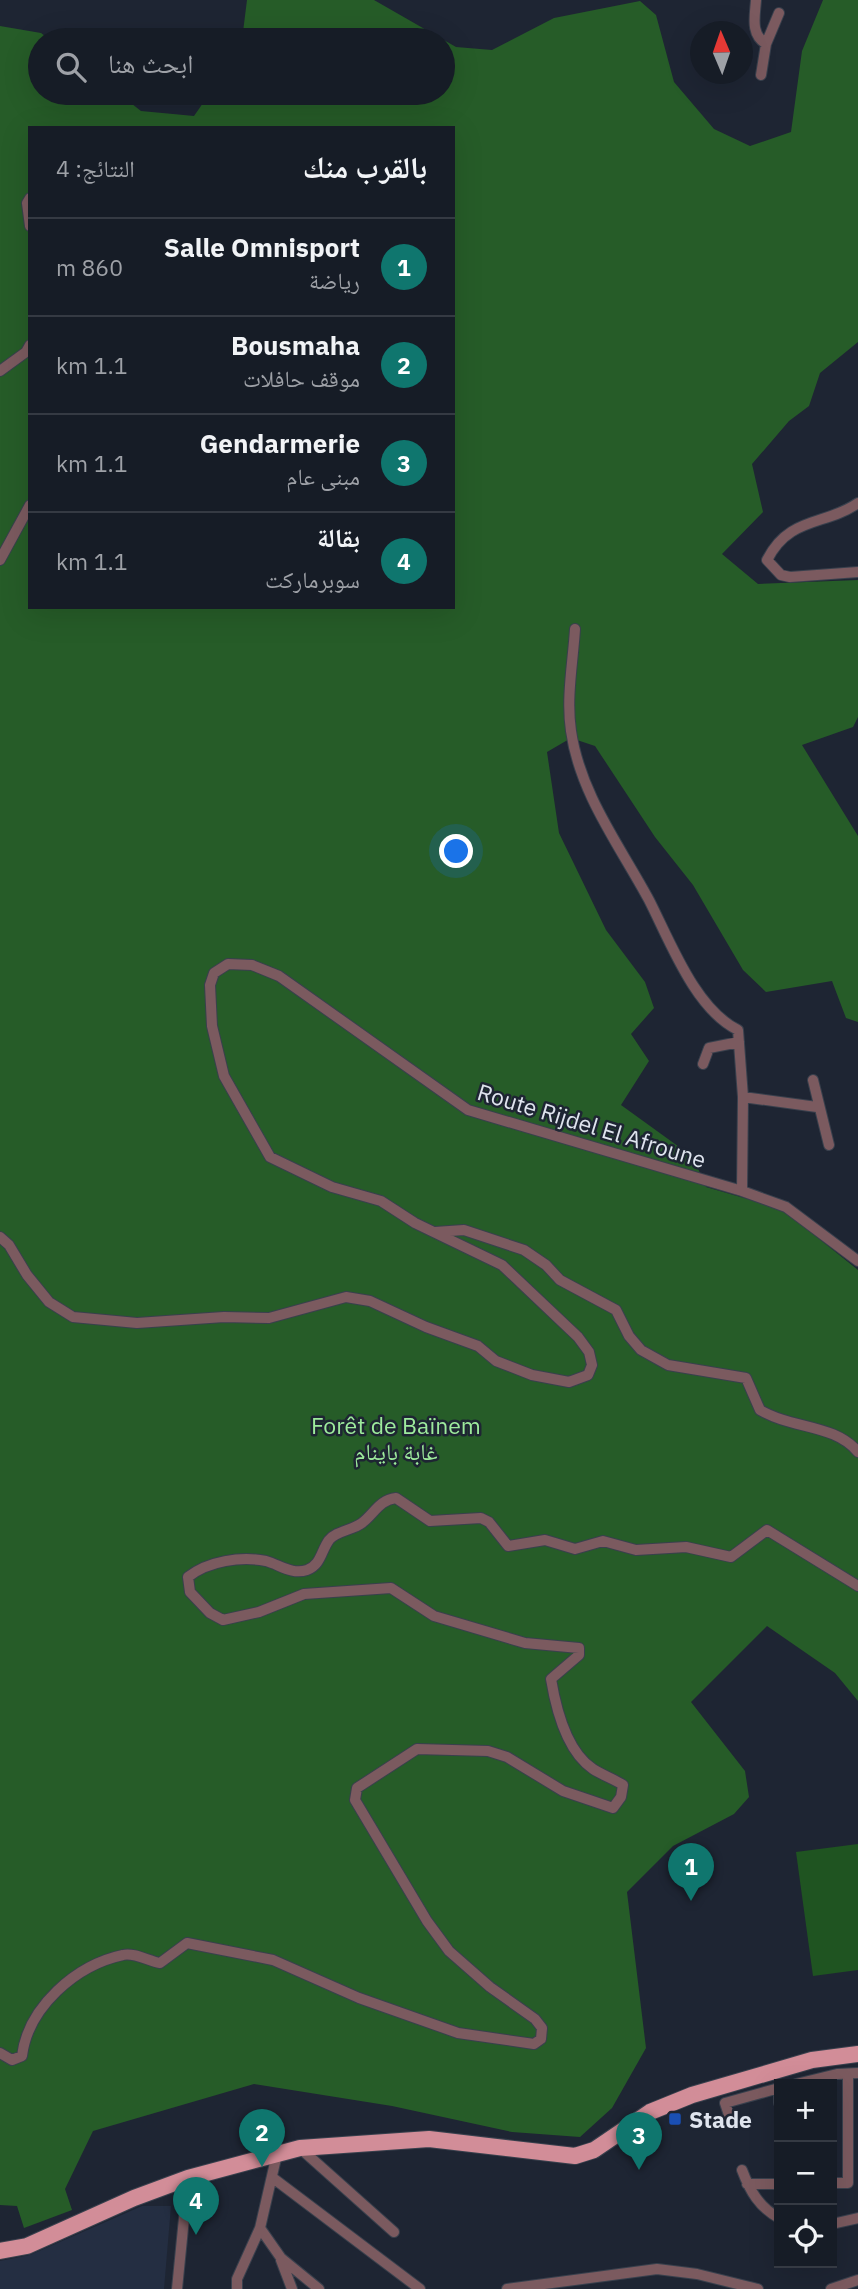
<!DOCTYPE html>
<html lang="ar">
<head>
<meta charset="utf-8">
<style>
  body { margin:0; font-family:"IBM Plex Sans","Noto Naskh Arabic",sans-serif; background:#232932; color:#f1f3f6; direction:rtl }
  .controls { position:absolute; right:21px; bottom:21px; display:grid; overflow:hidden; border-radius:0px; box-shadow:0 7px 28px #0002 }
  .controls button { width:63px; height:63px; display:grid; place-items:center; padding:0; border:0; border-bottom:2px solid #353a43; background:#161c26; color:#f1f3f6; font:35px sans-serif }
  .compass { position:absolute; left:690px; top:21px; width:63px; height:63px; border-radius:50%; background:#161c26; box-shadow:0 7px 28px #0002; rotate:358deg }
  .you { position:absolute; left:457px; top:852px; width:24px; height:24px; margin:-18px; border:5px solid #fff; border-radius:50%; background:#1a73e8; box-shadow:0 0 0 10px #1a73e833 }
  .badge { display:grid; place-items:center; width:46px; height:46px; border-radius:50%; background:#0f766e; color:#fff; font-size:23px; font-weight:700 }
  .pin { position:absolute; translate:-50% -58px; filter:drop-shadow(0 2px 4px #0008) }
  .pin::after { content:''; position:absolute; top:37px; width:24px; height:21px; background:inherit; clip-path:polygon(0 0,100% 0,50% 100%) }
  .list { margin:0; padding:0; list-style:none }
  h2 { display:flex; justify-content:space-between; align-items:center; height:91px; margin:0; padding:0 28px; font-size:30px }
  h2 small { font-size:23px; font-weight:400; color:#9ea1a7 }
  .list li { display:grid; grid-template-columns:46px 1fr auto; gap:21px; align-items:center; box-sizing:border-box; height:98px; padding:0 28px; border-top:2px solid #353a43 }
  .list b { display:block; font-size:26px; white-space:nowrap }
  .list p { margin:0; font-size:23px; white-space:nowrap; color:#9ea1a7 }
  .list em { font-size:23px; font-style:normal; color:#9ea1a7 }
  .icon { flex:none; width:38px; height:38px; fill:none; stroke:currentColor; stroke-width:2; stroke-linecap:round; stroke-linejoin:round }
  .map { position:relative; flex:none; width:858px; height:2289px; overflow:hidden; direction:ltr }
  .search { position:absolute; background:#161c26; box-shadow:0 7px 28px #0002; left:28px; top:28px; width:427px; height:77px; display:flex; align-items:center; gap:18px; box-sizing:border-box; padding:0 24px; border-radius:38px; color:#9ea1a7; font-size:26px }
  .panel { position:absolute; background:#161c26; box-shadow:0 7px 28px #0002; left:28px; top:126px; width:427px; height:483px; border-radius:0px; direction:rtl }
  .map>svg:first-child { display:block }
</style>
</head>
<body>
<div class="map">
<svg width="858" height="2289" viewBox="0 0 858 2289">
  <rect width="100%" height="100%" fill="#1e2533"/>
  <!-- built -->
  <path fill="#242e42" d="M 142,2206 L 171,2206 L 164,2289 L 0,2289 L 0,2261 L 30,2255 Z"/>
  <!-- green -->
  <path fill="#1f5421" d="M 858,1844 L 858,1970 L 813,1976 L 796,1852 Z"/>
  <!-- forest -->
  <path fill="#265c28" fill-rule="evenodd" d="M 247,0 L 374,0 L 456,47 L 492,50 L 554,18 L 640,1 L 656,15 L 674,82 L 714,129 L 750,146 L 791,132 L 802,51 L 823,0 L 858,0 L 858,342 L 820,373 L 809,406 L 789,421 L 752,464 L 763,512 L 722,554 L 758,584 L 858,580 L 858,717 L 853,727 L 802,745 L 858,836 L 858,1022 L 846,1018 L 832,981 L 766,992 L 743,970 L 693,885 L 655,837 L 595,746 L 571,738 L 547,752 L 559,833 L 606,930 L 645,982 L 654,1008 L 631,1034 L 649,1061 L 621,1105 L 693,1157 L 706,1187 L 782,1209 L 858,1270 L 858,1701 L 835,1673 L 767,1626 L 691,1702 L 745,1771 L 749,1797 L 734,1814 L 673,1846 L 627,1892 L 646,2048 L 612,2108 L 580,2137 L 512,2132 L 392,2106 L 254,2084 L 93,2131 L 65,2189 L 72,2210 L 24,2228 L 17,2206 L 0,2205 L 0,26 L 41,33 L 50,40 L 40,40 L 40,93 L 118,93 L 141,111 L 194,116 L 210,93 L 443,93 L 443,40 L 242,40 ZM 30,128 L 453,128 L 453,607 L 30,607 Z"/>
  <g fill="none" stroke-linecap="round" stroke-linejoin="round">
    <!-- street casing -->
    <g stroke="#39404d" stroke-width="12">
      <path id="street" d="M 756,0 C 755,16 750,34 766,44 L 761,75
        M 766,44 L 779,13
        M 30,198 L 27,203 L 30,226
        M 0,371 L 26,352 L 30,345
        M 858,503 C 825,526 789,516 767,560 L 781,575 L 790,577 L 858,572
        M 0,560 L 30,505
        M 575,629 C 573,662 566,698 571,731 C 580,794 620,846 649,900 C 670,941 695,1009 738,1030 L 743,1097 L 742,1191 L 786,1207 L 858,1261
        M 703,1064 L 709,1048 L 739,1042
        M 813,1080 L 829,1145
        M 743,1097 L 817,1107
        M 435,1232 L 464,1230 L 524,1250 L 546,1265 L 560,1280 L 616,1310 L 629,1336 L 641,1350 L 668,1365 L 746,1378 L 760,1410 C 792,1429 835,1424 858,1452
        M 0,1237 L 9,1245 L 27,1275 L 49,1302 L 73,1317 L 137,1323 L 224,1317 L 269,1318 L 346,1297 L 370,1301 L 426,1327 L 478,1346 L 496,1361 L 532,1375 L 569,1382 L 588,1375 L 592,1365 L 589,1352 L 578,1337 L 502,1265 L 415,1223 L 381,1201 L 332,1187 L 270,1157 L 224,1076 L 212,1026 L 210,985 L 214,973 L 228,964 L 252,965 L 279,976 L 468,1110 L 742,1191
        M 0,2053 L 12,2060 L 22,2056 C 28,2007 76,1965 123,1955 C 133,1952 149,1961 160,1963 L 187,1943 L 273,1960 L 359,1998 L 458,2033 L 534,2044 L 541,2039 L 542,2028 L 535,2019 L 490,1987 L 449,1951 L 427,1921 L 355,1800 L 357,1788 L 417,1749 L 488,1751 L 507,1757 L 563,1791 L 613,1808 L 621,1797 L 623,1785 C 614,1779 602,1775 593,1769 C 566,1751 556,1709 551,1679 L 579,1655 L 579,1648 L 525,1643 L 434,1616 L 391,1588 L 304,1594 L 259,1612 L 223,1620 L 210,1613 L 190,1592 L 188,1577 C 208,1561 241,1556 266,1561 C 280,1565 292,1575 307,1570 C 321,1565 321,1551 329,1540 C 336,1531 353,1530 362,1523 C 375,1513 379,1500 396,1498 L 430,1521 L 481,1518 L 489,1522 L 508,1546 L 545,1540 L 575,1549 L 603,1541 L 636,1550 L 686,1547 L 731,1557 L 767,1530 L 858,1586
        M 796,2084 L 837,2074 L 858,2073
        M 779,2088 L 779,2103
        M 731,2121 L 725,2103 L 779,2088
        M 301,2149 L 394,2232
        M 742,2170 C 750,2191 759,2207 779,2218
        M 273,2178 L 420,2289
        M 832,2183 L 848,2183 L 848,2074
        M 747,2184 L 779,2184
        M 832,2224 L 858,2218
        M 260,2228 L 281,2258 L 319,2289
        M 281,2260 L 292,2289
        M 177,2289 L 188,2178
        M 237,2289 L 237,2279 L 260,2228 L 277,2154
        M 507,2289 L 657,2269 L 697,2274 L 758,2289
        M 831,2289 L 858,2280"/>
    </g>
    <!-- primary casing -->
    <g stroke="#39404d" stroke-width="18">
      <path id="primary" d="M 0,2251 L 27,2246 L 134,2198 L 188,2178 L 300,2148 L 429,2139 L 575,2156 L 594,2150 L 650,2112 L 692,2095 L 812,2060 L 858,2054"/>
    </g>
    <!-- street -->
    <use href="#street" stroke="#7b5a5f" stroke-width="10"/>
    <!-- primary -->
    <use href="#primary" stroke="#d28d98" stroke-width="16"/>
  </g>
  <!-- markers -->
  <rect fill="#1a4fb4" stroke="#1e2533" stroke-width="2.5" x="668" y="2112" width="14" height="14" rx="3.5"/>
  <g text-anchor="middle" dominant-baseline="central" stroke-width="5" stroke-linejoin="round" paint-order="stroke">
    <!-- street labels -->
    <g font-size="23" fill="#dfe4ee" stroke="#1e2533">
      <text transform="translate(592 1125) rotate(17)">Route Rijdel El Afroune</text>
    </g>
    <!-- park labels -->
    <g font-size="23" fill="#9dea9c" stroke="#1e2533">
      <text x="396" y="1425">Forêt de Baïnem<tspan x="396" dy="26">غابة باينام</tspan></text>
    </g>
    <!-- poi labels -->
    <g font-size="23" font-weight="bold" fill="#dfe4ee" stroke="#1e2533" text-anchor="start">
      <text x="689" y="2119">Stade</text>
    </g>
  </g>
</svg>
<div class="controls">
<button>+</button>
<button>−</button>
<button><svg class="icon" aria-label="locate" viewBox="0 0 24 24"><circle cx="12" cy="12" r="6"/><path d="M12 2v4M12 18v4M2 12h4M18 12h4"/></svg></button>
</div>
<svg class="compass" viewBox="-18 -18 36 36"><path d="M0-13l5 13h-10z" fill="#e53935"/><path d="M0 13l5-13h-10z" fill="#9ea1a7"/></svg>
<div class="you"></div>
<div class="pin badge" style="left:691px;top:1901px">1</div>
<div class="pin badge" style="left:262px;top:2167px">2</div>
<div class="pin badge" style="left:639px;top:2170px">3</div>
<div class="pin badge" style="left:196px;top:2235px">4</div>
<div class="search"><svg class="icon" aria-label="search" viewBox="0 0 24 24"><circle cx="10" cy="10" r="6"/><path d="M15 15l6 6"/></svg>ابحث هنا</div>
<section class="panel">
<h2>بالقرب منك<small>النتائج: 4</small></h2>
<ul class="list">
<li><span class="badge">1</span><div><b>Salle Omnisport</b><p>رياضة</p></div><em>860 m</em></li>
<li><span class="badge">2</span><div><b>Bousmaha</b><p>موقف حافلات</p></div><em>1.1 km</em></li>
<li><span class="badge">3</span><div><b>Gendarmerie</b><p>مبنى عام</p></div><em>1.1 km</em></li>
<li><span class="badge">4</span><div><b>بقالة</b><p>سوبرماركت</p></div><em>1.1 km</em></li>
</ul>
</section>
</div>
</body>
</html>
